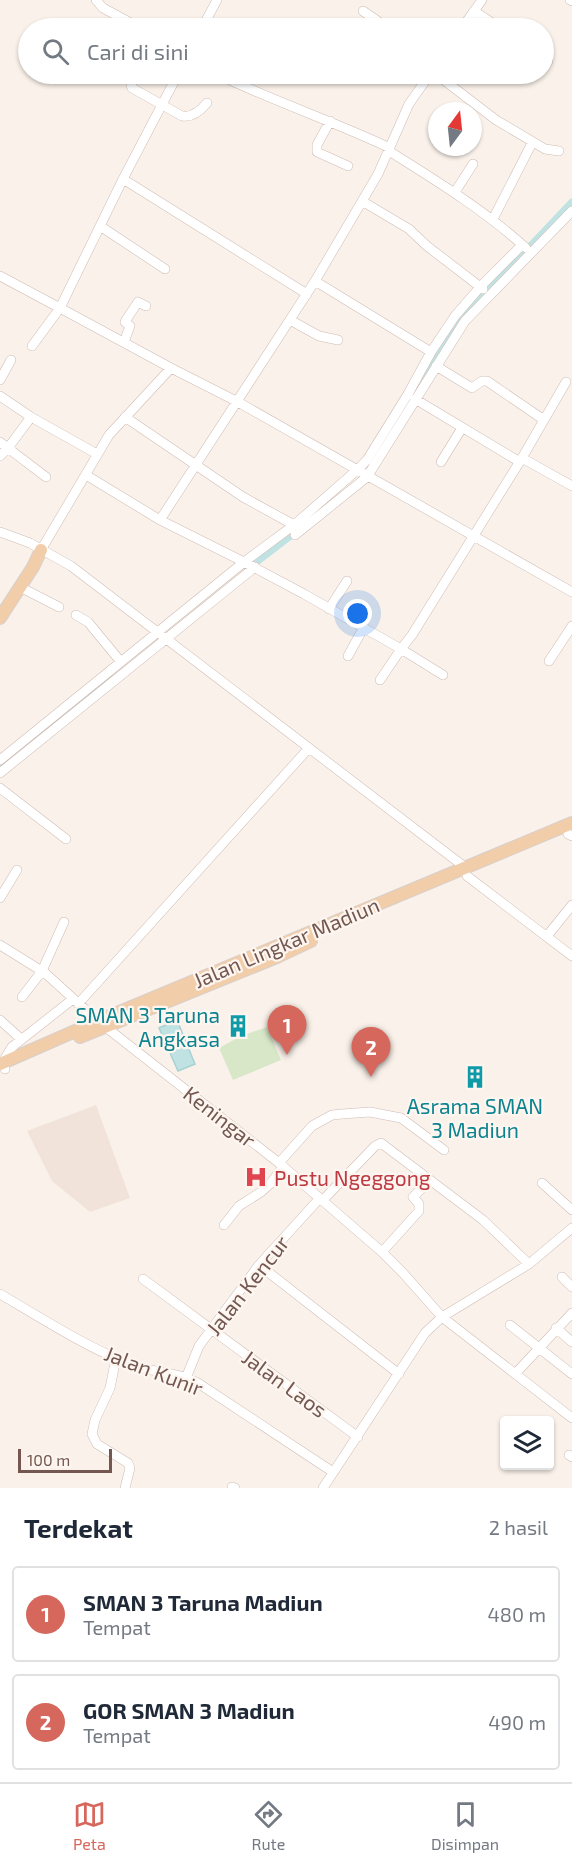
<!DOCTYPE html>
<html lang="id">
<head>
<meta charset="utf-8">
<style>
  body { margin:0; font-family:"Exo 2",sans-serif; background:#f6f6f7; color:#1f2937 }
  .controls { position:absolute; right:18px; bottom:18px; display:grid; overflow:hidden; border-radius:6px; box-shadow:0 2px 4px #0004 }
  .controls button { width:54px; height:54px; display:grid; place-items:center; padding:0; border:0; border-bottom:2px solid #e0e1e3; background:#fff; color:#1f2937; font:30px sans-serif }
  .compass { position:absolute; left:428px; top:102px; width:54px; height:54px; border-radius:50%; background:#fff; box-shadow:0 2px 4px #0004; rotate:15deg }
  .scale { position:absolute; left:18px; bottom:15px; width:94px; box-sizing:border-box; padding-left:6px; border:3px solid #735750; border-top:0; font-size:16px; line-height:21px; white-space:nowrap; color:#735750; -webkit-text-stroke:4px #fdf6f0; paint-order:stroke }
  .you { position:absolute; left:358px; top:614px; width:21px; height:21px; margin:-15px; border:4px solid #fff; border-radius:50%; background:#1a73e8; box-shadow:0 0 0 9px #1a73e833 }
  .badge { display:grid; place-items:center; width:39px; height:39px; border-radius:50%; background:#d6675d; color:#fff; font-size:20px; font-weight:700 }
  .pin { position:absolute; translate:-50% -50px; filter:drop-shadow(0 2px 3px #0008) }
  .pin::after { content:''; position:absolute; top:32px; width:21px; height:18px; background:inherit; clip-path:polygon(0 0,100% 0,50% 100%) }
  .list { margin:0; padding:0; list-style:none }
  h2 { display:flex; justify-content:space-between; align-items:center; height:78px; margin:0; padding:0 24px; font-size:26px }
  h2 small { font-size:20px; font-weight:400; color:#747a83 }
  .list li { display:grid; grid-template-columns:39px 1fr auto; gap:18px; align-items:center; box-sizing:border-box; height:96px; margin:0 12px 12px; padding:0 12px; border:2px solid #e0e1e3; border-radius:6px }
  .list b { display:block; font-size:22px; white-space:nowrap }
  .list p { margin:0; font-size:20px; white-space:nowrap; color:#747a83 }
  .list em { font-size:20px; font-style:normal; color:#747a83 }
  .icon { flex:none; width:33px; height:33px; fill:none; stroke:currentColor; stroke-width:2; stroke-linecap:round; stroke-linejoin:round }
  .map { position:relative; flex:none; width:572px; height:1488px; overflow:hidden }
  .search { position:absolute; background:#fff; box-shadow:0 2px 4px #0004; left:18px; right:18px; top:18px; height:66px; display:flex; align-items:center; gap:15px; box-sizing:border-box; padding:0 21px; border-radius:33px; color:#747a83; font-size:22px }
  .sheet { height:294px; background:#fff }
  nav { display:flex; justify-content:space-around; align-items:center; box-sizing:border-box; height:84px; border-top:2px solid #e0e1e3; background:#fff; font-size:16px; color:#747a83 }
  nav a { display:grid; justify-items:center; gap:3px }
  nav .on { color:#d6675d }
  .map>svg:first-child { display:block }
</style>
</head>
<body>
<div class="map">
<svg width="572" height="1488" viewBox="0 0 572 1488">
  <rect width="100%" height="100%" fill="#faf2ea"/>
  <!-- residential -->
  <path fill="#f1e3d9" d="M 96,1105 L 130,1198 L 90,1212 L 52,1181 L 27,1131 Z"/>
  <!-- green -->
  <path fill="#d9e7c9" d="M 267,1027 L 281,1060 L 233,1080 L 219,1048 L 241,1036 Z"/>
  <!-- water -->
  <path fill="#c0e2e2" stroke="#a7d2d3" stroke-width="1.5" d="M 177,1020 L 195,1064 L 178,1071 L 159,1028 Z"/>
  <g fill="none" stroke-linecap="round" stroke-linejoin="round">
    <!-- canal -->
    <path stroke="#c0e2e2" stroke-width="7" d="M 422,378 L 460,320 L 572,202
      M 249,568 L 297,531
      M 0,766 L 111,678"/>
    <!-- minor casing -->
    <g stroke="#cebbb4" stroke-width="10">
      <path id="minor" d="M 96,0 L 103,8 L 140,28
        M 570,0 L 572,1
        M 363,11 L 388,28
        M 474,11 L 500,28
        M 202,28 L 217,0
        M 462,28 L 482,0
        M 544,57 L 548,61
        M 136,74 L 131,85 L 132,88 L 182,116 C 192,118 201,110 207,103
        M 217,74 C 273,101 333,121 390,148
        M 436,74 L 496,120 L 545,149 L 559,151
        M 330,121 L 317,145 L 317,152 L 348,166
        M 389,151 C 437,181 484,210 526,248
        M 123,179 L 307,294
        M 455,192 L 473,164
        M 362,201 L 409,229 L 427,246 L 483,289
        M 493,219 L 532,143
        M 100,226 L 165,269
        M 0,276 L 60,308 L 32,346
        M 315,281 L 431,352
        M 290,320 L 319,336 L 338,340
        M 124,342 L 130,326 L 125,322 L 126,320 L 138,302 L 146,306
        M 436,366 L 472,388 L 482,381 L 487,381 L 544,420
        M 171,368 L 60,308 L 123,179 L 178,74
        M 0,380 L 11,360
        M 0,396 L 31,417 L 97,454
        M 415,399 L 520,462
        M 125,417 L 243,497 L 294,525
        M 0,442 L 46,477
        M 0,456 L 8,448 L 31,417
        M 522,458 L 572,486
        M 441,462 L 462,428
        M 86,475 L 160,520 L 244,562 L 304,594 L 401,649 L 443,675
        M 160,520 L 315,281 L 378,174 L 409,104 L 430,74
        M 0,532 L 30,543 L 71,566 L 466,868
        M 295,535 L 367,477 L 465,321 L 572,211
        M 41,550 L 109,435 L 171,368 L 238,402 L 572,592
        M 20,587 L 59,607
        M 329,609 L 347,581
        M 76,615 L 88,622 L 121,662
        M 348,656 L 364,627
        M 549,661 L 572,626
        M 380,680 L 401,649 L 412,635 L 522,458 L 566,382
        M 0,760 L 244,562 L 294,525 L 357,470 L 367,460 L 408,394 L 431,352 L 455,316 L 481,286 L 522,245
        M 0,773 L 255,567
        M 0,788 L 66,839
        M 568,834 L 572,836
        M 467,876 L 572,956
        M 0,898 L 17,870
        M 547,936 L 572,905
        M 0,945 L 45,973 L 98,1021 L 279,1163 L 382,1252 L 403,1273 L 442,1317 L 572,1418
        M 22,997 L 42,971 L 64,922
        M 78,1004 L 308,749
        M 0,1020 L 21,1039
        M 5,1069 L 2,1063 L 12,1047 L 73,999
        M 279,1163 L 312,1126 L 332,1115 L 342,1114 L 370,1112 L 401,1118 L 444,1150
        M 542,1183 L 572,1210
        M 322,1201 L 375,1146 L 381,1143 L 483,1220 L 529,1264
        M 224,1225 L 239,1206 L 261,1192 L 270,1184 L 283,1167
        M 382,1252 L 419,1211 L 419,1204 L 413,1197 L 429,1181
        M 259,1265 L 399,1374
        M 562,1277 L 572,1287
        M 143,1279 L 358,1437
        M 0,1294 C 41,1318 83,1345 127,1363 C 149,1373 176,1371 198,1383 L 333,1472
        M 510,1325 L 572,1374
        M 556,1328 L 572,1342
        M 116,1358 L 110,1388 L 95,1420 L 92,1434 L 97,1444 L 128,1463 L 130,1468 L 125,1488
        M 515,1374 L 572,1313
        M 186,1378 L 199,1346 L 259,1265 L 319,1199
        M 569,1455 L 572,1457
        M 232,1487 L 235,1488
        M 323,1488 L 425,1333 L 442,1317 L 529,1264 L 572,1228"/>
    </g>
    <!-- major casing -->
    <g stroke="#d8d0ce" stroke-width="14">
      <path id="major" d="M 0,618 L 33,567 L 41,550
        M 80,1037 L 277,957 L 311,941
        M 0,1064 L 98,1021 L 572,823"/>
    </g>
    <!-- minor -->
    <use href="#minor" stroke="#fff" stroke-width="9"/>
    <!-- major -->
    <use href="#major" stroke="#f1cdaa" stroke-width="12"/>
  </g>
  <!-- icons -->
  <defs>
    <g id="building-bare" transform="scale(1.8)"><path d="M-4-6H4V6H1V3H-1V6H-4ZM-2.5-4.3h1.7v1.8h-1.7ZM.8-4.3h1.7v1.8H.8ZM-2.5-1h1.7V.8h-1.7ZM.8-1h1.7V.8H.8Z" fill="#0f9aa8" stroke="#fdf6f0" stroke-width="2.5" paint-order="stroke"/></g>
    <g id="hospital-bare" transform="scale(1.8)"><path d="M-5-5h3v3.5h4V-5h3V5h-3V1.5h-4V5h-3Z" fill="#e0444e" stroke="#fdf6f0" stroke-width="2.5" paint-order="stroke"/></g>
  </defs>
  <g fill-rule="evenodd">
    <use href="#building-bare" x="238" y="1026"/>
    <use href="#building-bare" x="475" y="1077"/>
    <use href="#hospital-bare" x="256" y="1177"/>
  </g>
  <g text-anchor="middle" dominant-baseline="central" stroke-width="4.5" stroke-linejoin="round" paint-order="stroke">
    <!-- street labels -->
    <g font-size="21" fill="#735750" stroke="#fdf6f0">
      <text transform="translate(286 942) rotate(-23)">Jalan Lingkar Madiun</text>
      <text transform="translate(220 1116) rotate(38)">Keningar</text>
      <text transform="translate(247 1285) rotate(-52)">Jalan Kencur</text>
      <text transform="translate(154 1370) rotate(21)">Jalan Kunir</text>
      <text transform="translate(285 1383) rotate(36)">Jalan Laos</text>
    </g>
    <!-- culture labels -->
    <g font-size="21" fill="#0d838f" stroke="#fdf6f0" text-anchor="end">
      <text x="220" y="1014">SMAN 3 Taruna<tspan x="220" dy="24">Angkasa</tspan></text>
      <text x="475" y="1105" text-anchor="middle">Asrama SMAN<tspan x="475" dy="24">3 Madiun</tspan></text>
    </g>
    <!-- health labels -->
    <g font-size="21" fill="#be3a42" stroke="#fdf6f0" text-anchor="start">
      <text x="274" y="1177">Pustu Ngeggong</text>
    </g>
  </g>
</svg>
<div class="controls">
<button><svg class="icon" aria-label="layers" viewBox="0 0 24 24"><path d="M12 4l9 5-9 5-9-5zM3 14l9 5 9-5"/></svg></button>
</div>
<svg class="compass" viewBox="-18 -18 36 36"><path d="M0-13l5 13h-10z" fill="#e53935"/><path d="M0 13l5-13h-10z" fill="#747a83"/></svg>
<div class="scale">100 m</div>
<div class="you"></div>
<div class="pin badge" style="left:287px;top:1055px">1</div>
<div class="pin badge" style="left:371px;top:1077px">2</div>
<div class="search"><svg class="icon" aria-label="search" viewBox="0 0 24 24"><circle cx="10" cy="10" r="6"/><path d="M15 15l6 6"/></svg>Cari di sini</div>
</div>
<section class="sheet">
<h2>Terdekat<small>2 hasil</small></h2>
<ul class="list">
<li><span class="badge">1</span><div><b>SMAN 3 Taruna Madiun</b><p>Tempat</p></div><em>480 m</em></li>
<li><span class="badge">2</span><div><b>GOR SMAN 3 Madiun</b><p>Tempat</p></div><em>490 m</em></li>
</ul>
</section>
<nav>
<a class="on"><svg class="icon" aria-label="map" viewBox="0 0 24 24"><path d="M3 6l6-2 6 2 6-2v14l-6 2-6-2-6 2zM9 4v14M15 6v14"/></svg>Peta</a>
<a><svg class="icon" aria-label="directions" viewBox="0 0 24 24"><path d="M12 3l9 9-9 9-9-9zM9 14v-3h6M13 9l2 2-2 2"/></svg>Rute</a>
<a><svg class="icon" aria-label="saved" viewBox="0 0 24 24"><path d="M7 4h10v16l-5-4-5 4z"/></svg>Disimpan</a>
</nav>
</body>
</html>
